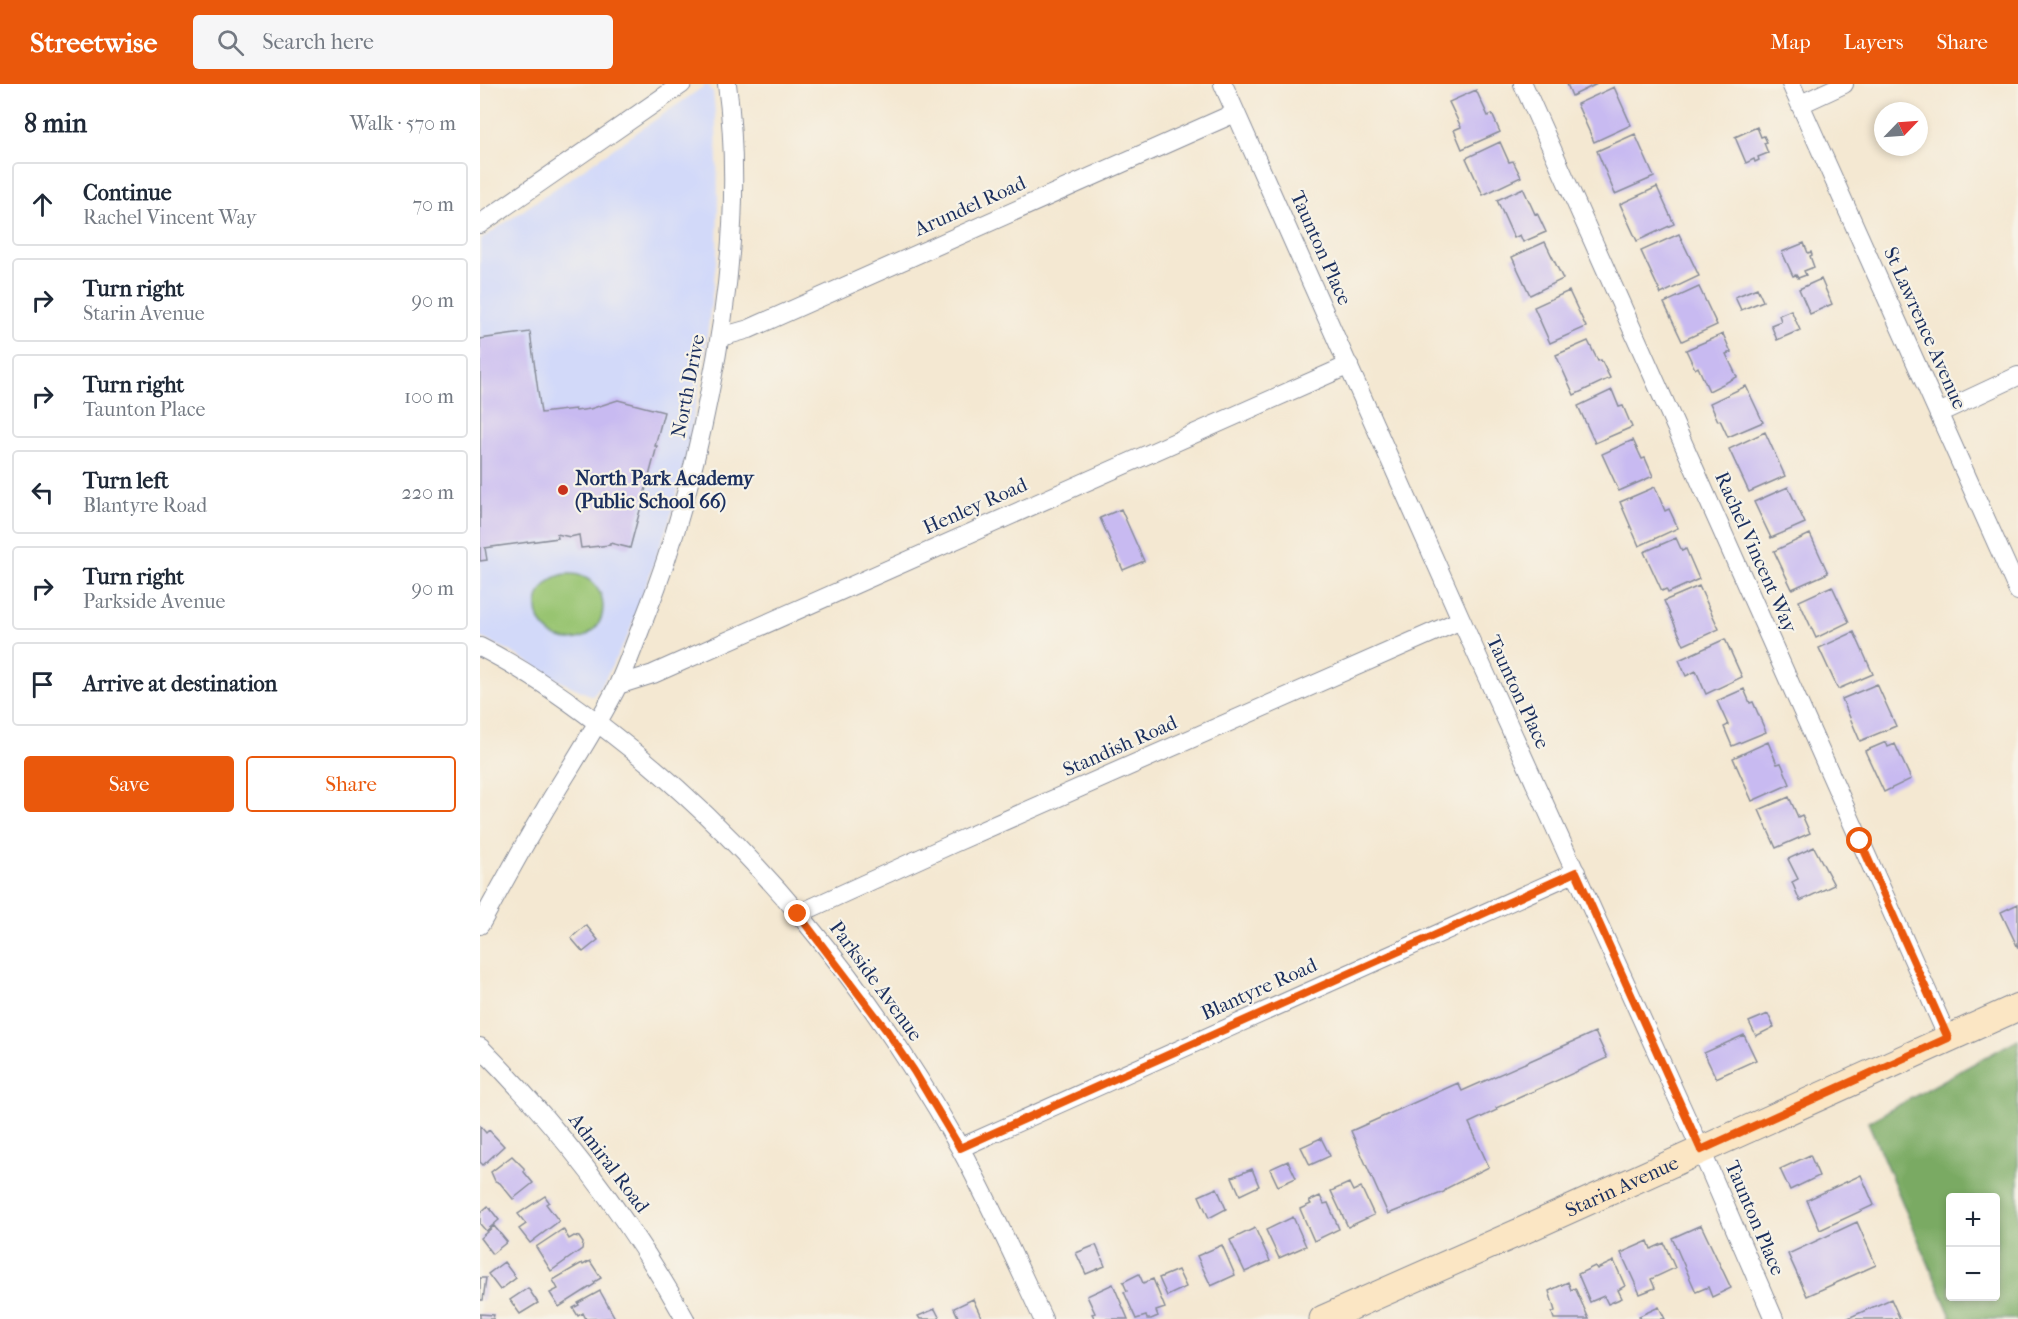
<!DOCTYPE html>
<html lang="en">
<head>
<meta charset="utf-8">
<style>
  body { margin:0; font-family:"IM FELL French Canon",serif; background:#f6f6f7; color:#1f2937 }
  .controls { position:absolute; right:18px; bottom:18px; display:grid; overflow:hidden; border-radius:6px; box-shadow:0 3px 9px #0003 }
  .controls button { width:54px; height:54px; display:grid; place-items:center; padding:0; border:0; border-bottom:2px solid #e0e1e3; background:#fff; color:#1f2937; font:30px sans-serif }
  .compass { position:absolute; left:1394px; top:18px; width:54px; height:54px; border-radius:50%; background:#fff; box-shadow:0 3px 9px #0003; rotate:65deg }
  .stop { position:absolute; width:18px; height:18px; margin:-14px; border:4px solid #ea580c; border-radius:50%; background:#fff }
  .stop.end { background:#ea580c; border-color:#fff; box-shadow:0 2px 6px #0008 }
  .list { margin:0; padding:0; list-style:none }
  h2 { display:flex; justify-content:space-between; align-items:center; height:78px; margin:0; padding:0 24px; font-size:26px }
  h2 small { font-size:20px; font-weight:400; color:#747a83 }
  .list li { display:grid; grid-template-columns:39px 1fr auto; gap:18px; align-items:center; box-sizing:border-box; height:84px; margin:0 12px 12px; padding:0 12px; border:2px solid #e0e1e3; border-radius:6px }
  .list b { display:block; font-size:22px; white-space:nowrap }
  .list p { margin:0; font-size:20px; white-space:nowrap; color:#747a83 }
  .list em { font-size:20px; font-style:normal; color:#747a83 }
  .actions { display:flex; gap:12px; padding:18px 24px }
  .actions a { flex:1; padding:14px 0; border:2px solid #ea580c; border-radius:6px; text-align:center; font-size:21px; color:#ea580c }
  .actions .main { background:#ea580c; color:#fff }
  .icon { flex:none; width:33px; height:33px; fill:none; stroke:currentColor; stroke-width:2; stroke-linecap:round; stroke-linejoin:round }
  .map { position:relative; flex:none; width:1538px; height:1235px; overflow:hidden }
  header { display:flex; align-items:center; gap:36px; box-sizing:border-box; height:84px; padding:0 30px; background:#ea580c; color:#fff }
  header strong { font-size:28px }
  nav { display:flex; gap:33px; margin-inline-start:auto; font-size:21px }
  .search { width:420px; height:54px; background:#f6f6f7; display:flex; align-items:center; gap:15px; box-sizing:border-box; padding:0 21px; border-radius:6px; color:#747a83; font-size:22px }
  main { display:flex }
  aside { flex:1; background:#fff }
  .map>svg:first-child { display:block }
</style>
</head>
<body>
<header>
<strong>Streetwise</strong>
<div class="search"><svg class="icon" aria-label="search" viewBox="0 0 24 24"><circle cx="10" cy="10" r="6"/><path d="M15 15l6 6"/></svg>Search here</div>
<nav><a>Map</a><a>Layers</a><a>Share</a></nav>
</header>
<main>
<aside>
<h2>8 min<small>Walk · 570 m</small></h2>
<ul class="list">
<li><svg class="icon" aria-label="ahead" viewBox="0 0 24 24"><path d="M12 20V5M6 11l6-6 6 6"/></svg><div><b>Continue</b><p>Rachel Vincent Way</p></div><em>70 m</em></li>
<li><svg class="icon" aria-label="right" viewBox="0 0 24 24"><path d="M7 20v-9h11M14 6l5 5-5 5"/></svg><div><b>Turn right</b><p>Starin Avenue</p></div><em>90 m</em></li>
<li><svg class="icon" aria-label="right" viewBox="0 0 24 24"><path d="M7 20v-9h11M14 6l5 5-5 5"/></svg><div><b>Turn right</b><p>Taunton Place</p></div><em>100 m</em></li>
<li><svg class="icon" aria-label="left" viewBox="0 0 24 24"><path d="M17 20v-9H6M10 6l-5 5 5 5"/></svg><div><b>Turn left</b><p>Blantyre Road</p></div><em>220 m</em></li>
<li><svg class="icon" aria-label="right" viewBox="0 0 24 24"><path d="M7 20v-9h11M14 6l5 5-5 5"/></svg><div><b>Turn right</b><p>Parkside Avenue</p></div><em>90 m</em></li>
<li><svg class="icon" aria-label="arrive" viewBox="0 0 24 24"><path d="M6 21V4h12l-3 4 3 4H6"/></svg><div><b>Arrive at destination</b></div></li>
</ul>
<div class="actions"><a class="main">Save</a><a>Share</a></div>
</aside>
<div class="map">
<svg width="1538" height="1235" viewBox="0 0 1538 1235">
  <rect width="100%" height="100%" fill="#f7f3e8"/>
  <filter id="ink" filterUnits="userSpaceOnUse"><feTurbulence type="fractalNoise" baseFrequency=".0167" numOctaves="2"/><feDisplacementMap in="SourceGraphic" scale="12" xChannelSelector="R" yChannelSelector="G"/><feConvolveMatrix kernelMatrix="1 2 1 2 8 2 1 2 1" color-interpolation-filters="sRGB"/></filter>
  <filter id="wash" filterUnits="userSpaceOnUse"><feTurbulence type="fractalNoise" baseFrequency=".008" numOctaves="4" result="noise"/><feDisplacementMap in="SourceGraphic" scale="24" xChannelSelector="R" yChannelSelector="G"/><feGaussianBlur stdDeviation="1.35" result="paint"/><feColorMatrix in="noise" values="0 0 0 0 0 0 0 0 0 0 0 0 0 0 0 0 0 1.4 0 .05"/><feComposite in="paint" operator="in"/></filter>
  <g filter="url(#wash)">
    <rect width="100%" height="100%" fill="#f4e8d2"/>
    <!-- built -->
    <path fill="#d2d9f9" d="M 226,1 L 230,3 L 233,8 L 236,40 L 238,113 L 237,171 L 225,269 L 207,370 L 191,432 L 148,552 L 121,602 L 112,612 L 80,597 L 28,566 L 0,553 L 0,156 Z"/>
    <!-- green -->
    <path fill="#98c471" stroke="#5a7a68" stroke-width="1.5" d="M57 523a33 33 0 1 1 66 0a33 33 0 1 1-66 0Z"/>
    <!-- forest -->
    <path fill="#7aaa63" stroke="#4a6c60" stroke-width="1.5" fill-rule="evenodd" d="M 1538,955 L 1538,1235 L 1472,1235 L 1388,1038 ZM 1470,1114 L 1516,1114 L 1516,1212 L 1470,1212 Z"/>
    <g id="blocks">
      <!-- building -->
      <path fill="#c8baf1" d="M 1087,0 L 1117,0 L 1092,12 Z
        M 1134,3 L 1151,41 L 1114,58 L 1097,20 Z
        M 996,6 L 1008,32 L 1012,30 L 1020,48 L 982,65 L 974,46 L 981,43 L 969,18 Z
        M 1277,43 L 1281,53 L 1284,52 L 1287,58 L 1284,59 L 1288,69 L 1278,73 L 1279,76 L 1275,78 L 1274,75 L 1266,79 L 1255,53 Z
        M 1155,50 L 1174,93 L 1135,110 L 1117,67 Z
        M 1020,58 L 1029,78 L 1033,77 L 1041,93 L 1003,111 L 986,74 Z
        M 1177,103 L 1194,140 L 1157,157 L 1140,120 Z
        M 1043,104 L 1055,130 L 1057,129 L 1066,148 L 1043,158 L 1040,151 L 1034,154 L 1017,116 Z
        M 1199,150 L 1219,192 L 1181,210 L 1161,167 Z
        M 1065,158 L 1083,195 L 1050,211 L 1032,173 Z
        M 1324,159 L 1328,169 L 1331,168 L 1332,171 L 1330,172 L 1334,183 L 1324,187 L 1326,191 L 1318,194 L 1316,191 L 1313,192 L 1302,168 Z
        M 1341,195 L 1352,220 L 1330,230 L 1319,205 Z
        M 1219,203 L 1237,241 L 1202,257 L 1184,219 Z
        M 1277,204 L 1283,217 L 1261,226 L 1255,213 Z
        M 1089,207 L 1106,243 L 1070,259 L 1054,223 Z
        M 1311,226 L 1320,246 L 1297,256 L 1291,241 L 1301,237 L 1299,231 Z
        M 50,248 L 61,329 L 95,325 L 96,327 L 110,325 L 138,316 L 184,328 L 175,362 L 177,362 L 150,464 L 130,459 L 130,461 L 101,464 L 99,451 L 90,453 L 77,450 L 78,454 L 5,464 L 7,476 L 0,477 L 0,255 Z
        M 1243,250 L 1251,268 L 1246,270 L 1257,293 L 1229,307 L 1218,283 L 1215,285 L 1206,266 Z
        M 1108,257 L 1118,277 L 1121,276 L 1130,294 L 1094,311 L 1076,271 Z
        M 1266,302 L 1283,338 L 1248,353 L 1240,336 L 1238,337 L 1230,319 Z
        M 1132,306 L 1139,323 L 1143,322 L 1152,343 L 1115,359 L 1098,322 Z
        M 1285,348 L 1305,392 L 1269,408 L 1249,365 Z
        M 1153,356 L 1162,375 L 1165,374 L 1173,392 L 1139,407 L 1122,370 Z
        M 1175,403 L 1185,427 L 1189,425 L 1198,444 L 1159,462 L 1140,418 Z
        M 1308,403 L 1325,439 L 1291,454 L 1274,418 Z
        M 641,425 L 664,477 L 643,486 L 620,434 Z
        M 1330,450 L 1348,489 L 1312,505 L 1294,467 Z
        M 1196,454 L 1202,467 L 1206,465 L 1219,495 L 1188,509 L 1186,505 L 1182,507 L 1164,468 Z
        M 1219,502 L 1239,545 L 1204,561 L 1184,517 Z
        M 1352,502 L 1369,538 L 1336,554 L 1319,517 Z
        M 1374,548 L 1393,590 L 1358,605 L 1339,564 Z
        M 1245,555 L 1262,593 L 1226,610 L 1216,587 L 1206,592 L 1199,576 Z
        M 1397,600 L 1416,642 L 1380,657 L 1362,615 Z
        M 1264,605 L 1270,619 L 1273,618 L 1286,648 L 1252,662 L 1244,643 L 1248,641 L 1237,617 Z
        M 1288,658 L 1297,680 L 1301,679 L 1310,700 L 1272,717 L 1253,674 Z
        M 1406,658 L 1408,663 L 1415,660 L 1431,695 L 1404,708 L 1385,667 Z
        M 1309,713 L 1318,733 L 1322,731 L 1330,749 L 1296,764 L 1279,726 Z
        M 1334,763 L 1354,801 L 1320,817 L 1312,798 L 1318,795 L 1308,775 Z
        M 1538,820 L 1538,864 L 1521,828 Z
        M 106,841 L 118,856 L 103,868 L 91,854 Z
        M 1288,930 L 1294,943 L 1276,952 L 1269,938 Z
        M 1115,948 L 1127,974 L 1016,1024 L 1017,1026 L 989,1039 L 1009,1083 L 967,1104 L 964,1108 L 908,1130 L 871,1047 L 978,999 L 982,1007 Z
        M 1264,951 L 1276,976 L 1236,994 L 1224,969 Z
        M 0,1042 L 6,1049 L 9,1046 L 24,1062 L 3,1081 L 0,1078 Z
        M 841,1054 L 850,1072 L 830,1081 L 821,1063 Z
        M 1330,1071 L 1339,1092 L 1310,1106 L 1300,1085 Z
        M 32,1072 L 44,1084 L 44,1088 L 53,1099 L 33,1115 L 20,1099 L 15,1097 L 11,1088 Z
        M 808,1077 L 816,1094 L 798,1102 L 790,1085 Z
        M 772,1085 L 779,1102 L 760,1111 L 752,1093 Z
        M 1381,1091 L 1394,1121 L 1340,1146 L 1327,1116 Z
        M 869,1099 L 873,1107 L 881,1103 L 894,1131 L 868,1143 L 851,1107 Z
        M 737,1104 L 746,1125 L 729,1134 L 719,1112 Z
        M 65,1112 L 69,1118 L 66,1120 L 79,1137 L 50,1159 L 39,1145 L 46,1140 L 38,1130 Z
        M 840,1112 L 844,1120 L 848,1119 L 859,1145 L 834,1157 L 820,1125 L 831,1120 L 829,1117 Z
        M 8,1122 L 19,1136 L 6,1147 L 0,1140 L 0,1129 Z
        M 813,1133 L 826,1162 L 799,1174 L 786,1146 Z
        M 1377,1138 L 1396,1181 L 1327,1212 L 1308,1170 Z
        M 1221,1141 L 1251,1204 L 1232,1213 L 1228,1203 L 1216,1208 L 1192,1154 Z
        M 14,1142 L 27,1158 L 12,1170 L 0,1154 Z
        M 775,1144 L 790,1177 L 765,1188 L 750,1156 Z
        M 83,1145 L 89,1155 L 94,1152 L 99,1153 L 103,1159 L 102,1165 L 71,1187 L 56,1163 Z
        M 1168,1157 L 1171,1165 L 1184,1159 L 1195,1184 L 1171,1195 L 1175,1204 L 1160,1210 L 1141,1169 Z
        M 616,1161 L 625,1182 L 606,1190 L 596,1169 Z
        M 742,1161 L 755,1191 L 731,1202 L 717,1172 Z
        M 110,1177 L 121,1194 L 114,1198 L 115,1200 L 79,1223 L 70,1209 L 78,1205 L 73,1196 L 102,1179 L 103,1181 Z
        M 1134,1177 L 1145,1202 L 1138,1206 L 1142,1214 L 1128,1220 L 1124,1212 L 1110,1218 L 1098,1190 L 1115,1182 L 1117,1185 Z
        M 24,1178 L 36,1194 L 20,1206 L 8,1190 Z
        M 698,1186 L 706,1203 L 687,1212 L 679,1194 Z
        M 659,1190 L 663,1199 L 673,1195 L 685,1224 L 676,1227 L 678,1232 L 671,1235 L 667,1235 L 666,1232 L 656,1235 L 644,1208 L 647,1207 L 643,1198 Z
        M 0,1194 L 6,1194 L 3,1216 L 0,1216 Z
        M 1088,1198 L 1091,1206 L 1095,1204 L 1109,1235 L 1074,1235 L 1072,1229 L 1075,1227 L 1069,1207 Z
        M 633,1200 L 648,1235 L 615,1235 L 612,1230 L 615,1229 L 607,1212 Z
        M 48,1204 L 58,1219 L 40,1230 L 30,1216 Z
        M 120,1207 L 135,1234 L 106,1235 L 103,1229 L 98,1232 L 93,1224 L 99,1221 L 98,1219 Z
        M 493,1215 L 502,1235 L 479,1235 L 474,1224 Z
        M 1411,1215 L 1420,1235 L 1366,1235 Z
        M 1179,1223 L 1185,1235 L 1161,1235 L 1159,1232 Z
        M 455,1225 L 460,1235 L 440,1235 L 438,1232 Z
        M 0,1230 L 14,1231 L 13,1235 L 0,1235 Z"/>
    </g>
  </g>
  <g filter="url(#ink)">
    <use href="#blocks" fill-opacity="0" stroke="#888c98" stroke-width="1.5"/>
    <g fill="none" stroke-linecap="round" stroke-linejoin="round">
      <!-- street casing -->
      <g stroke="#888c98" stroke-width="20">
        <path id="street" d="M 743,0 L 988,551 L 1221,1066 L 1294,1235
          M 1043,0 L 1468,954
          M 1311,0 L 1538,507
          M 1321,20 L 1364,0
          M 0,140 L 202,0
          M 241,253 L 269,245 L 755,29
          M 1459,329 L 1538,292
          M 0,563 C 48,587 90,617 132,650 C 275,760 392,907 480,1064 C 510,1119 536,1178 563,1235
          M 138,601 L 173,590 L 869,281
          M 318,830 L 474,759 L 981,536
          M 0,841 C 20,805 39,769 60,734 C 86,689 115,647 138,601 C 148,579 156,556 165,533 C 194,461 214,387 229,311 C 250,210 261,103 247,0
          M 0,963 C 80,1044 150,1135 205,1235
          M 480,1064 L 1096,788"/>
      </g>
      <!-- secondary casing -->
      <g stroke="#888c98" stroke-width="29">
        <g id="secondary">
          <path id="s1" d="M 843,1235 L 1042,1147 L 1538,923"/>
        </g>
      </g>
      <!-- street -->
      <use href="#street" stroke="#fff" stroke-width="18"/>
      <!-- secondary -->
      <use href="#secondary" stroke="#fbe6c4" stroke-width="27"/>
    </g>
  </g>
  <g fill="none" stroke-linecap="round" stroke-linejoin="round" filter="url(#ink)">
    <!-- route -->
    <path stroke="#ea580c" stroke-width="8" d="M 318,830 L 407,947 L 434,987 L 480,1064 L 1096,788 L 1221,1066 L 1468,954 L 1380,757"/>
  </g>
  <!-- markers -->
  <circle fill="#c8321e" stroke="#f7f3e8" stroke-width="2" cx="83" cy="406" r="6"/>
  <g text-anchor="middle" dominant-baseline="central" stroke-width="4.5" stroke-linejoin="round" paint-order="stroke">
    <!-- street labels -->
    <g font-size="20" fill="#1b2f5e" stroke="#f7f3e8">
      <text transform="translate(490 122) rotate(-24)">Arundel Road</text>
      <text transform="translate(841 164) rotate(66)">Taunton Place</text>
      <text transform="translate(1445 244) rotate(66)">St Lawrence Avenue</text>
      <text transform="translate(208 302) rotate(-79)">North Drive</text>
      <text transform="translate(495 422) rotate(-24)">Henley Road</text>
      <text transform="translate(1276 468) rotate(66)">Rachel Vincent Way</text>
      <text transform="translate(1038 608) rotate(65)">Taunton Place</text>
      <text transform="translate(640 662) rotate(-24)">Standish Road</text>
      <text transform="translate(396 897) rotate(54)">Parkside Avenue</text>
      <text transform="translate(779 905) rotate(-24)">Blantyre Road</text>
      <text transform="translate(129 1079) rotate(53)">Admiral Road</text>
      <text stroke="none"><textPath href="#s1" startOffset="327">Starin Avenue</textPath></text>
      <text transform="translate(1275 1134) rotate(67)">Taunton Place</text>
    </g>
    <!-- poi labels -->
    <g font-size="20" font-weight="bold" fill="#1b2f5e" stroke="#f7f3e8" text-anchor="start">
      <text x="95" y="394">North Park Academy<tspan x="95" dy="23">(Public School 66)</tspan></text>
    </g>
  </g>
</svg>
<div class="controls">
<button>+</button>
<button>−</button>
</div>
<svg class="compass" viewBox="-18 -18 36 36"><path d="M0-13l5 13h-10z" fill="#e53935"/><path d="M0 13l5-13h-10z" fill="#747a83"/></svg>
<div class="stop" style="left:1380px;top:757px"></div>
<div class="stop end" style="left:318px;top:830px"></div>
</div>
</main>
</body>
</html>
